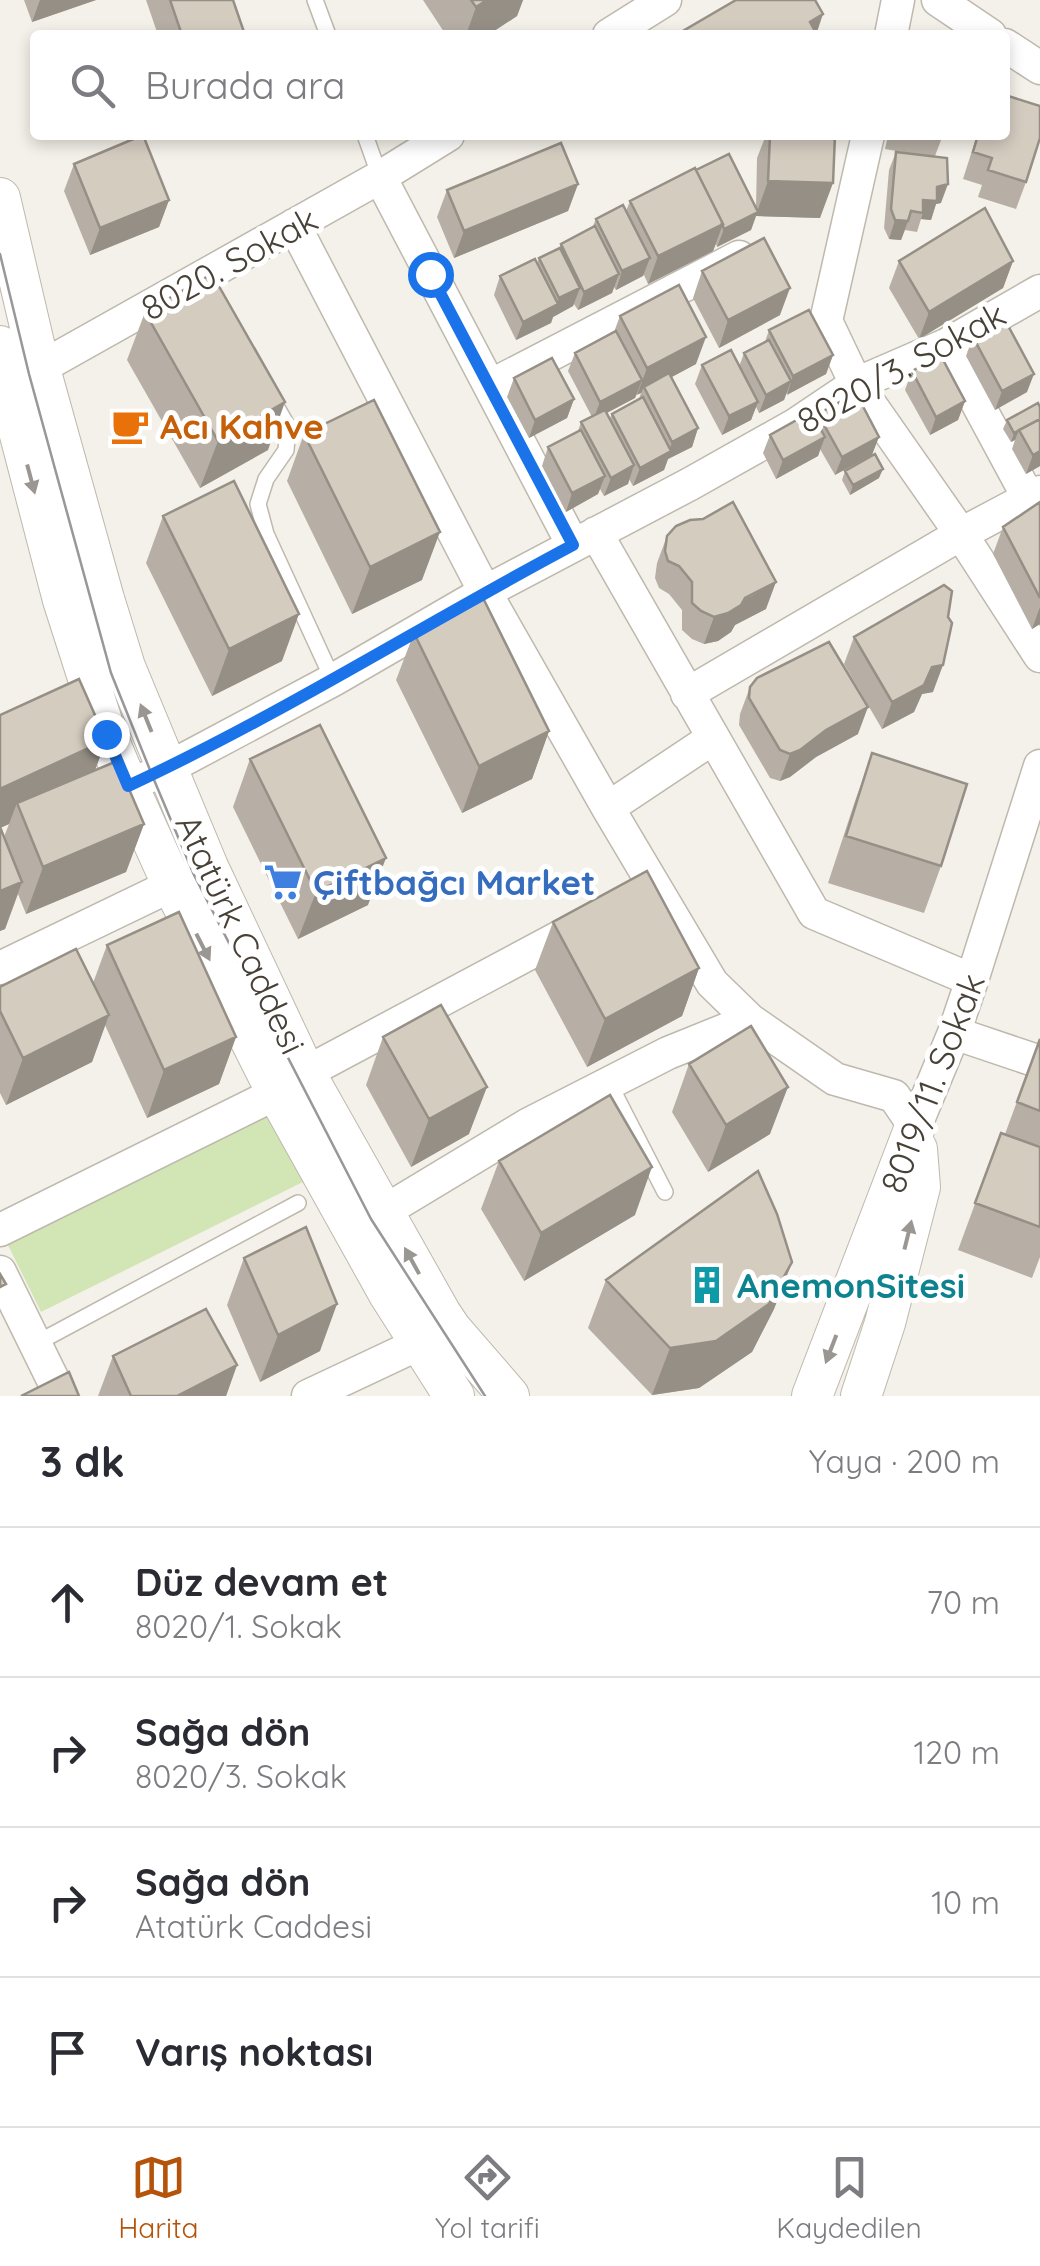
<!DOCTYPE html>
<html lang="tr">
<head>
<meta charset="utf-8">
<style>
  body { margin:0; font-family:Quicksand,sans-serif; background:#f7f7f7; color:#2b2b33 }
  .stop { position:absolute; width:30px; height:30px; margin:-22px; border:8px solid #1a73e8; border-radius:50%; background:#fff }
  .stop.end { background:#1a73e8; border-color:#fff; box-shadow:0 2px 10px #0008 }
  .list { margin:0; padding:0; list-style:none }
  h2 { display:flex; justify-content:space-between; align-items:center; height:130px; margin:0; padding:0 40px; font-size:42px }
  h2 small { font-size:32px; font-weight:400; color:#7c7c81 }
  .list li { display:grid; grid-template-columns:65px 1fr auto; gap:30px; align-items:center; box-sizing:border-box; height:150px; padding:0 40px; border-top:2px solid #e1e1e2 }
  .list b { display:block; font-size:38px; white-space:nowrap }
  .list p { margin:0; font-size:32px; white-space:nowrap; color:#7c7c81 }
  .list em { font-size:32px; font-style:normal; color:#7c7c81 }
  .icon { flex:none; width:55px; height:55px; fill:none; stroke:currentColor; stroke-width:2; stroke-linecap:round; stroke-linejoin:round }
  .map { position:relative; flex:none; width:1040px; height:1396px; overflow:hidden }
  .search { position:absolute; background:#fff; box-shadow:0 5px 15px #0003; left:30px; right:30px; top:30px; height:110px; display:flex; align-items:center; gap:25px; box-sizing:border-box; padding:0 35px; border-radius:10px; color:#7c7c81; font-size:38px }
  .sheet { height:730px; background:#fff }
  nav { display:flex; justify-content:space-around; align-items:center; box-sizing:border-box; height:140px; border-top:2px solid #e1e1e2; background:#fff; font-size:28px; color:#7c7c81 }
  nav a { display:grid; justify-items:center; gap:5px }
  nav .on { color:#b45309 }
  .map>svg:first-child { display:block }
</style>
</head>
<body>
<div class="map">
<svg width="1040" height="1396" viewBox="0 0 1040 1396">
  <rect width="100%" height="100%" fill="#f4f1ea"/>
  <!-- green -->
  <path fill="#d2e6b5" d="M 270,1110 L 305,1181 L 41,1312 L 6,1241 Z"/>
  <g fill="none" stroke-linecap="round" stroke-linejoin="round">
    <!-- service casing -->
    <g stroke="#bfb8ad" stroke-width="18">
      <path id="service" d="M 315,0 L 328,35
        M 365,135 L 380,177
        M 272,399 L 288,427 L 286,450 L 266,479 L 258,504 L 266,534 L 333,680
        M 609,1083 L 665,1192
        M 35,1344 L 298,1203"/>
    </g>
    <!-- minor casing -->
    <g stroke="#bfb8ad" stroke-width="35">
      <path id="minor" d="M 938,0 L 990,35
        M 609,35 L 665,0
        M 891,35 L 898,0
        M 1005,45 L 1040,68
        M 868,135 L 826,321 L 856,384 L 961,534 L 1040,656
        M 380,177 L 573,545
        M 294,225 L 485,592 L 608,808 L 712,983 L 750,1020 L 835,1079 L 894,1096 L 915,1127
        M 946,345 L 1028,497
        M 22,378 L 380,177 L 448,135
        M 490,386 L 739,257
        M 596,533 L 814,913 L 972,980
        M 687,694 L 961,534 L 1040,492
        M 128,786 L 166,769 L 333,680 L 485,592 L 690,484 L 795,425 L 856,384 L 946,345 L 1040,291
        M 608,808 L 713,738
        M 0,968 L 195,874
        M 954,1033 L 1040,1062
        M 915,1127 L 954,1033 L 972,980 L 1040,766
        M 365,1223 L 529,1124 L 668,1053 L 750,1020
        M 0,1230 L 277,1093 L 305,1073 L 584,924
        M 0,1272 L 61,1396
        M 308,1396 L 442,1333"/>
    </g>
    <!-- tertiary casing -->
    <g stroke="#bfb8ad" stroke-width="42">
      <path id="tertiary" d="M 0,198 L 40,369 L 104,599 L 125,667 L 208,867 L 305,1073 L 441,1314 L 451,1329 L 509,1396
        M 0,346 L 7,385 L 63,600 L 106,734 L 128,786 L 173,886 L 277,1093 L 389,1294 L 454,1396
        M 812,1396 L 915,1127
        M 861,1396 L 885,1323 L 920,1187 L 917,1149"/>
    </g>
    <!-- service -->
    <use href="#service" stroke="#fff" stroke-width="15"/>
    <!-- minor -->
    <use href="#minor" stroke="#fff" stroke-width="32"/>
    <!-- tertiary -->
    <use href="#tertiary" stroke="#fff" stroke-width="40"/>
    <!-- tram -->
    <path stroke="#989898" stroke-width="2.5" d="M 0,254 L 29,374 L 111,673 L 152,775 L 194,875 L 371,1219 L 485,1396"/>
  </g>
  <!-- wall -->
  <path fill="#b7afa5" fill-rule="evenodd" d="M 24,0 L 96,0 L 32,22 Z
    M 146,0 L 233,0 L 243,35 L 158,35 Z
    M 423,0 L 523,0 L 517,16 L 488,35 L 446,35 Z
    M 766,135 L 835,135 L 820,218 L 756,216 L 751,230 L 717,247 L 716,244 L 713,251 L 648,284 L 644,275 L 616,290 L 614,287 L 612,293 L 578,310 L 574,304 L 573,306 L 553,317 L 551,323 L 516,340 L 494,295 L 500,276 L 537,264 L 539,258 L 559,248 L 561,244 L 592,228 L 596,219 L 626,211 L 630,201 L 696,170 L 756,208 L 757,158 Z
    M 888,135 L 943,135 L 935,156 L 941,203 L 936,204 L 931,220 L 921,219 L 917,232 L 905,230 L 901,240 L 889,239 L 884,228 L 889,170 L 896,152 L 920,155 L 885,149 Z
    M 977,135 L 1005,135 L 1026,182 L 1016,209 L 978,197 L 982,185 L 963,179 Z
    M 74,164 L 169,200 L 159,227 L 90,255 L 64,191 Z
    M 578,184 L 568,211 L 454,258 L 437,217 L 447,190 Z
    M 899,261 L 1013,261 L 1003,288 L 919,339 L 889,288 Z
    M 702,271 L 780,315 L 719,348 L 693,298 Z
    M 145,312 L 268,450 L 200,488 L 127,360 Z
    M 620,316 L 696,364 L 671,377 L 698,428 L 692,447 L 668,459 L 664,470 L 633,486 L 629,479 L 628,484 L 604,496 L 600,489 L 598,494 L 566,512 L 542,466 L 548,447 L 578,431 L 581,422 L 592,417 L 568,371 L 575,353 L 614,332 ZM 641,393 L 639,399 L 612,414 L 610,418 L 607,413 L 635,398 L 637,394 Z
    M 769,330 L 833,355 L 826,374 L 786,394 L 784,400 L 759,413 L 756,407 L 751,420 L 722,435 L 695,384 L 702,365 L 739,367 L 744,353 L 765,342 Z
    M 973,337 L 1027,392 L 995,410 L 966,356 Z
    M 912,371 L 965,401 L 958,420 L 930,435 L 905,390 Z
    M 514,378 L 574,399 L 567,418 L 529,438 L 507,397 Z
    M 1038,403 L 1040,466 L 1026,474 L 1012,449 L 1015,440 L 1011,442 L 1003,429 L 1007,420 Z
    M 818,414 L 879,437 L 835,475 L 820,449 L 818,456 L 776,479 L 763,453 L 770,435 L 816,421 Z
    M 304,434 L 422,580 L 352,614 L 287,481 Z
    M 845,471 L 879,478 L 850,495 L 842,480 Z
    M 1040,502 L 1040,624 L 1032,629 L 993,554 L 1003,527 Z
    M 163,516 L 282,661 L 212,696 L 146,563 Z
    M 667,536 L 766,609 L 735,625 L 731,632 L 718,641 L 704,644 L 692,639 L 682,630 L 682,610 L 669,594 L 659,588 L 655,578 L 657,563 Z
    M 414,633 L 549,731 L 532,779 L 462,813 L 396,680 Z
    M 854,637 L 933,692 L 922,694 L 914,712 L 882,729 L 844,664 Z
    M 750,687 L 858,734 L 816,757 L 790,777 L 780,781 L 770,778 L 739,725 L 740,714 Z
    M 0,715 L 106,740 L 95,770 L 144,824 L 126,872 L 26,914 L 18,894 L 5,929 L 0,931 ZM 9,824 L 4,837 L 0,828 Z
    M 872,753 L 941,866 L 924,913 L 828,883 L 855,801 Z
    M 250,759 L 368,905 L 298,939 L 233,807 Z
    M 553,922 L 699,968 L 682,1016 L 587,1067 L 535,970 Z
    M 107,945 L 236,1037 L 219,1084 L 147,1118 L 105,1025 L 92,1062 L 6,1105 L 0,1093 L 0,987 L 93,983 Z
    M 383,1037 L 469,1134 L 411,1167 L 366,1085 Z
    M 1040,1039 L 1040,1257 L 1032,1278 L 958,1250 L 1001,1133 L 1005,1134 Z
    M 689,1064 L 770,1134 L 708,1172 L 672,1112 Z
    M 499,1161 L 635,1215 L 524,1281 L 481,1209 Z
    M 244,1258 L 320,1351 L 260,1382 L 227,1305 Z
    M 792,1262 L 774,1309 L 752,1352 L 699,1388 L 652,1395 L 588,1328 L 606,1280 Z
    M 113,1356 L 237,1365 L 226,1396 L 98,1396 Z"/>
  <!-- shaded-wall -->
  <path fill="#958f86" d="M 40,0 L 96,0 L 32,22 Z
    M 487,0 L 523,0 L 517,16 L 488,35 L 466,35 L 476,7 Z
    M 823,14 L 816,35 L 810,22 Z
    M 768,181 L 833,183 L 820,218 L 756,216 L 751,230 L 717,247 L 724,229 L 757,212 Z
    M 578,184 L 568,211 L 454,258 L 464,231 Z
    M 948,184 L 941,203 L 936,204 L 931,220 L 921,219 L 923,213 L 923,200 L 937,187 Z
    M 169,200 L 159,227 L 90,255 L 100,228 Z
    M 895,220 L 908,221 L 901,240 L 889,239 Z
    M 723,224 L 713,251 L 648,284 L 658,256 Z
    M 650,258 L 643,276 L 616,290 L 622,271 Z
    M 1013,261 L 1003,288 L 919,339 L 929,312 Z
    M 619,274 L 612,293 L 578,310 L 584,292 Z
    M 580,288 L 573,306 L 553,317 L 551,323 L 516,340 L 523,322 L 557,304 L 559,298 Z
    M 790,288 L 780,315 L 719,348 L 728,320 Z
    M 706,337 L 696,364 L 646,391 L 644,387 L 641,393 L 637,395 L 647,368 Z
    M 833,355 L 826,374 L 787,395 L 793,376 Z
    M 1034,374 L 1027,392 L 995,410 L 1002,391 Z
    M 642,380 L 635,398 L 593,420 L 600,402 Z
    M 791,381 L 784,400 L 759,413 L 766,395 Z
    M 574,399 L 567,418 L 529,438 L 535,420 Z
    M 965,401 L 958,420 L 930,435 L 936,417 Z
    M 285,402 L 268,450 L 200,488 L 218,441 Z
    M 758,402 L 751,420 L 722,435 L 729,416 Z
    M 698,428 L 692,447 L 668,459 L 664,470 L 633,486 L 640,468 L 669,452 L 672,442 Z
    M 1019,430 L 1015,440 L 1011,442 L 1014,433 Z
    M 825,437 L 818,456 L 776,479 L 783,460 Z
    M 879,437 L 872,455 L 835,475 L 842,457 Z
    M 1040,451 L 1040,466 L 1026,474 L 1033,455 Z
    M 634,465 L 628,484 L 604,496 L 611,478 Z
    M 883,469 L 879,478 L 850,495 L 853,485 Z
    M 605,476 L 598,494 L 566,512 L 572,493 Z
    M 440,532 L 422,580 L 352,614 L 370,567 Z
    M 776,582 L 766,609 L 735,625 L 731,632 L 718,641 L 704,644 L 714,617 Z
    M 1040,607 L 1040,624 L 1032,629 Z
    M 299,614 L 282,661 L 212,696 L 229,649 Z
    M 943,665 L 933,692 L 922,694 L 914,712 L 882,729 L 892,702 L 932,667 Z
    M 868,707 L 858,734 L 816,757 L 790,777 L 780,781 L 790,754 L 826,730 Z
    M 549,731 L 532,779 L 462,813 L 479,766 Z
    M 106,740 L 89,787 L 17,803 L 9,824 L 0,828 L 0,789 Z
    M 144,824 L 126,872 L 26,914 L 43,867 Z
    M 386,858 L 368,905 L 298,939 L 316,892 Z
    M 22,882 L 5,929 L 0,931 L 0,891 Z
    M 699,968 L 682,1016 L 587,1067 L 605,1019 Z
    M 109,1015 L 92,1062 L 6,1105 L 23,1058 Z
    M 236,1037 L 219,1084 L 147,1118 L 164,1070 Z
    M 487,1087 L 469,1134 L 411,1167 L 429,1119 Z
    M 788,1087 L 770,1134 L 708,1172 L 726,1125 Z
    M 652,1167 L 635,1215 L 524,1281 L 541,1233 Z
    M 792,1262 L 774,1309 L 752,1352 L 699,1388 L 652,1395 L 670,1348 Z
    M 337,1304 L 320,1351 L 260,1382 L 278,1335 Z
    M 237,1365 L 226,1396 L 177,1396 Z"/>
  <!-- building -->
  <path fill="#d5ccc0" stroke="#958f86" stroke-width="2.5" d="M 170,0 L 233,0 L 244,32 L 236,35 L 182,35 Z
    M 471,0 L 487,0 L 476,7 Z
    M 736,0 L 815,0 L 823,14 L 810,22 L 817,35 L 791,35 L 790,34 L 787,35 L 676,35 Z
    M 1005,95 L 1040,106 L 1040,138 L 1026,182 L 988,170 L 992,158 L 973,152 L 978,135 L 1005,135 Z
    M 143,135 L 169,200 L 100,228 L 74,164 Z
    M 770,135 L 835,135 L 833,183 L 768,181 Z
    M 561,143 L 578,184 L 464,231 L 447,190 Z
    M 896,152 L 947,158 L 948,184 L 937,187 L 937,201 L 923,200 L 923,213 L 911,211 L 908,221 L 895,220 L 891,209 Z
    M 729,154 L 758,212 L 724,229 L 722,224 L 723,224 L 696,170 Z
    M 695,168 L 723,224 L 658,256 L 630,201 Z
    M 623,205 L 650,258 L 622,271 L 596,219 Z
    M 985,208 L 1013,261 L 929,312 L 899,261 Z
    M 595,226 L 619,274 L 584,292 L 561,244 Z
    M 764,238 L 790,288 L 728,320 L 702,271 Z
    M 560,248 L 580,288 L 559,298 L 539,258 Z
    M 535,259 L 558,304 L 523,322 L 500,276 Z
    M 212,274 L 285,402 L 218,441 L 145,312 Z
    M 679,285 L 706,337 L 647,368 L 620,316 Z
    M 809,310 L 833,355 L 793,376 L 769,330 Z
    M 1005,320 L 1034,374 L 1002,391 L 973,337 Z
    M 616,331 L 642,380 L 600,402 L 575,353 Z
    M 769,340 L 791,381 L 766,395 L 744,353 Z
    M 731,350 L 758,402 L 729,416 L 702,365 Z
    M 941,356 L 965,401 L 936,417 L 912,371 Z
    M 552,358 L 574,399 L 535,420 L 514,378 Z
    M 669,373 L 698,428 L 672,442 L 644,387 Z
    M 856,393 L 879,437 L 842,457 L 818,414 Z
    M 643,397 L 671,451 L 640,468 L 612,414 Z
    M 374,400 L 440,532 L 370,567 L 304,434 Z
    M 1038,403 L 1040,407 L 1040,419 L 1014,433 L 1007,420 Z
    M 605,410 L 634,465 L 611,478 L 581,422 Z
    M 811,412 L 825,437 L 783,460 L 770,435 Z
    M 1040,419 L 1040,451 L 1033,455 L 1019,430 Z
    M 581,430 L 605,476 L 572,493 L 548,447 Z
    M 875,454 L 883,469 L 853,485 L 845,471 Z
    M 234,481 L 299,614 L 229,649 L 163,516 Z
    M 733,502 L 776,582 L 745,598 L 741,605 L 728,613 L 714,617 L 701,611 L 692,603 L 692,582 L 679,566 L 668,561 L 665,551 L 667,536 L 676,526 L 690,520 L 703,519 Z
    M 1040,502 L 1040,598 L 1003,527 Z
    M 944,585 L 952,591 L 948,617 L 952,623 L 943,665 L 932,667 L 924,685 L 892,702 L 854,637 Z
    M 483,598 L 549,731 L 479,766 L 414,633 Z
    M 829,642 L 868,707 L 826,730 L 800,750 L 790,754 L 780,750 L 749,698 L 750,687 L 757,678 Z
    M 79,679 L 106,740 L 0,789 L 0,715 Z
    M 320,725 L 386,858 L 316,892 L 250,759 Z
    M 872,753 L 967,784 L 941,866 L 846,836 Z
    M 117,761 L 144,824 L 43,867 L 17,803 Z
    M 0,827 L 22,882 L 0,891 Z
    M 647,871 L 699,968 L 605,1019 L 553,922 Z
    M 179,912 L 236,1037 L 164,1070 L 107,945 Z
    M 76,949 L 109,1015 L 23,1058 L 0,1011 L 0,987 Z
    M 441,1005 L 487,1087 L 429,1119 L 383,1037 Z
    M 751,1026 L 788,1087 L 726,1125 L 689,1064 Z
    M 1040,1039 L 1040,1111 L 1017,1102 Z
    M 610,1095 L 652,1167 L 541,1233 L 499,1161 Z
    M 1001,1133 L 1040,1147 L 1040,1227 L 975,1203 Z
    M 758,1171 L 777,1214 L 792,1262 L 769,1304 L 716,1341 L 670,1348 L 606,1280 Z
    M 306,1227 L 337,1304 L 278,1335 L 244,1258 Z
    M 0,1274 L 6,1284 L 0,1287 Z
    M 206,1309 L 237,1365 L 177,1396 L 131,1396 L 113,1356 Z
    M 69,1372 L 79,1396 L 21,1396 Z"/>
  <!-- one-way arrows -->
  <defs><path id="oneway-solid" d="M-6-.8H1V-3.2L6.5 0L1 3.2V.8H-6Z" transform="scale(2.5)"/></defs>
  <g fill="#9a9692">
    <use href="#oneway-solid" transform="translate(31 479) rotate(75)"/>
    <use href="#oneway-solid" transform="translate(146 718) rotate(-112)"/>
    <use href="#oneway-solid" transform="translate(203 947) rotate(63)"/>
    <use href="#oneway-solid" transform="translate(908 1235) rotate(-76)"/>
    <use href="#oneway-solid" transform="translate(412 1261) rotate(-119)"/>
    <use href="#oneway-solid" transform="translate(831 1349) rotate(111)"/>
  </g>
  <g fill="none" stroke-linecap="round" stroke-linejoin="round">
    <!-- route -->
    <path stroke="#1a73e8" stroke-width="12" d="M 106,734 L 128,786 C 281,715 424,624 573,545 L 430,274"/>
  </g>
  <!-- icons -->
  <defs>
    <g id="cafe-bare" transform="scale(3)"><path d="M-5.5-4.5H6V0H3Q3 3.5 0 3.5H-2.5Q-5.5 3.5-5.5 0ZM3-3.2v2h1.7v-2ZM-6 4.5H4V6H-6Z" fill="#e8710a" stroke="#fff" stroke-width="2.5" paint-order="stroke"/></g>
    <g id="supermarket-bare" transform="scale(3)"><path d="M-6-5.5h2.5l.6 2H6L4.5 2H-2.5L-4.4-4H-6ZM-1.5 3.2a1.3 1.3 0 1 0 .1 0ZM3 3.2a1.3 1.3 0 1 0 .1 0Z" fill="#3f7fe0" stroke="#fff" stroke-width="2.5" paint-order="stroke"/></g>
    <g id="building-bare" transform="scale(3)"><path d="M-4-6H4V6H1V3H-1V6H-4ZM-2.5-4.3h1.7v1.8h-1.7ZM.8-4.3h1.7v1.8H.8ZM-2.5-1h1.7V.8h-1.7ZM.8-1h1.7V.8H.8Z" fill="#0f9aa8" stroke="#fff" stroke-width="2.5" paint-order="stroke"/></g>
  </defs>
  <g fill-rule="evenodd">
    <use href="#cafe-bare" x="130" y="426"/>
    <use href="#supermarket-bare" x="283" y="882"/>
    <use href="#building-bare" x="707" y="1285"/>
  </g>
  <g text-anchor="middle" dominant-baseline="central" stroke-width="10" stroke-linejoin="round" paint-order="stroke">
    <!-- street labels -->
    <g font-size="35" fill="#484138" stroke="#fff">
      <text transform="translate(229 263) rotate(-29)">8020. Sokak</text>
      <text transform="translate(901 367) rotate(-29)">8020/3. Sokak</text>
      <text transform="translate(241 934) rotate(65)">Atatürk Caddesi</text>
      <text transform="translate(932 1083) rotate(-69)">8019/11. Sokak</text>
    </g>
    <!-- food labels -->
    <g font-size="35" font-weight="bold" fill="#c56008" stroke="#fff" text-anchor="start">
      <text x="160" y="426">Acı Kahve</text>
    </g>
    <!-- shop labels -->
    <g font-size="35" font-weight="bold" fill="#366cbe" stroke="#fff" text-anchor="start">
      <text x="313" y="882">Çiftbağcı Market</text>
    </g>
    <!-- culture labels -->
    <g font-size="35" font-weight="bold" fill="#0d838f" stroke="#fff" text-anchor="start">
      <text x="737" y="1285">AnemonSitesi</text>
    </g>
  </g>
</svg>
<div class="stop" style="left:430px;top:274px"></div>
<div class="stop end" style="left:106px;top:734px"></div>
<div class="search"><svg class="icon" aria-label="search" viewBox="0 0 24 24"><circle cx="10" cy="10" r="6"/><path d="M15 15l6 6"/></svg>Burada ara</div>
</div>
<section class="sheet">
<h2>3 dk<small>Yaya · 200 m</small></h2>
<ul class="list">
<li><svg class="icon" aria-label="ahead" viewBox="0 0 24 24"><path d="M12 20V5M6 11l6-6 6 6"/></svg><div><b>Düz devam et</b><p>8020/1. Sokak</p></div><em>70 m</em></li>
<li><svg class="icon" aria-label="right" viewBox="0 0 24 24"><path d="M7 20v-9h11M14 6l5 5-5 5"/></svg><div><b>Sağa dön</b><p>8020/3. Sokak</p></div><em>120 m</em></li>
<li><svg class="icon" aria-label="right" viewBox="0 0 24 24"><path d="M7 20v-9h11M14 6l5 5-5 5"/></svg><div><b>Sağa dön</b><p>Atatürk Caddesi</p></div><em>10 m</em></li>
<li><svg class="icon" aria-label="arrive" viewBox="0 0 24 24"><path d="M6 21V4h12l-3 4 3 4H6"/></svg><div><b>Varış noktası</b></div></li>
</ul>
</section>
<nav>
<a class="on"><svg class="icon" aria-label="map" viewBox="0 0 24 24"><path d="M3 6l6-2 6 2 6-2v14l-6 2-6-2-6 2zM9 4v14M15 6v14"/></svg>Harita</a>
<a><svg class="icon" aria-label="directions" viewBox="0 0 24 24"><path d="M12 3l9 9-9 9-9-9zM9 14v-3h6M13 9l2 2-2 2"/></svg>Yol tarifi</a>
<a><svg class="icon" aria-label="saved" viewBox="0 0 24 24"><path d="M7 4h10v16l-5-4-5 4z"/></svg>Kaydedilen</a>
</nav>
</body>
</html>
